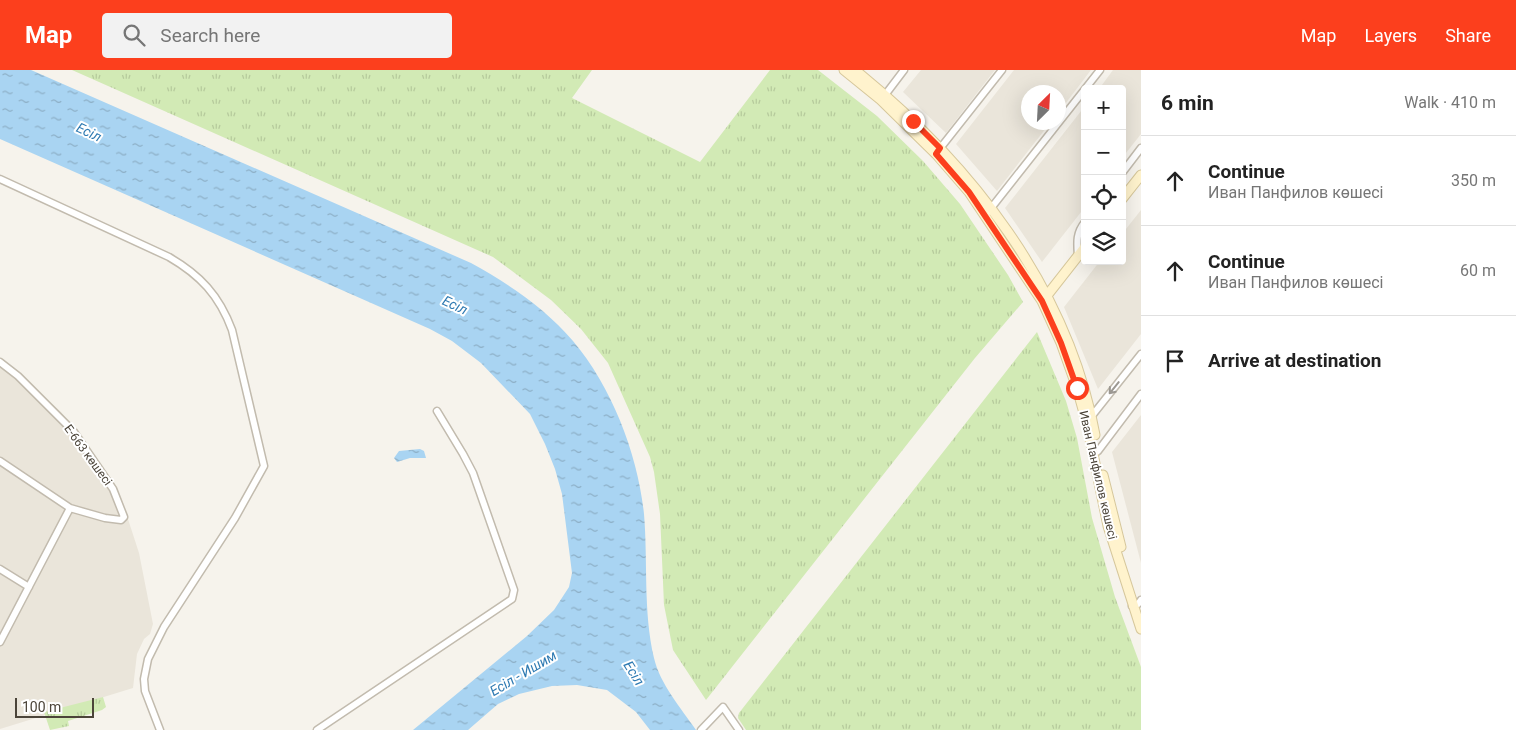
<!DOCTYPE html>
<html lang="en">
<head>
<meta charset="utf-8">
<style>
  body { margin:0; font-family:Roboto,sans-serif; background:#f2f2f2; color:#222 }
  .controls { position:absolute; right:15px; top:15px; display:grid; overflow:hidden; border-radius:5px; box-shadow:0 5px 20px #0002 }
  .controls button { width:45px; height:45px; display:grid; place-items:center; padding:0; border:0; border-bottom:1px solid #e0e0e0; background:#fff; color:#222; font:25px sans-serif }
  .compass { position:absolute; left:1021px; top:15px; width:45px; height:45px; border-radius:50%; background:#fff; box-shadow:0 5px 20px #0002; rotate:24deg }
  .scale { position:absolute; left:15px; bottom:12px; width:79px; box-sizing:border-box; padding-left:5px; border:2px solid #4b4439; border-top:0; font-size:14px; line-height:18px; white-space:nowrap; color:#4b4439; -webkit-text-stroke:4px #fff; paint-order:stroke }
  .stop { position:absolute; width:15px; height:15px; margin:-11px; border:4px solid #fc3f1d; border-radius:50%; background:#fff }
  .stop.end { background:#fc3f1d; border-color:#fff; box-shadow:0 1px 5px #0008 }
  .list { margin:0; padding:0; list-style:none }
  h2 { display:flex; justify-content:space-between; align-items:center; height:65px; margin:0; padding:0 20px; font-size:21px }
  h2 small { font-size:16px; font-weight:400; color:#767676 }
  .list li { display:grid; grid-template-columns:32px 1fr auto; gap:15px; align-items:center; box-sizing:border-box; height:90px; padding:0 20px; border-top:1px solid #e0e0e0 }
  .list b { display:block; font-size:19px; white-space:nowrap }
  .list p { margin:0; font-size:16px; white-space:nowrap; color:#767676 }
  .list em { font-size:16px; font-style:normal; color:#767676 }
  .icon { flex:none; width:28px; height:28px; fill:none; stroke:currentColor; stroke-width:2; stroke-linecap:round; stroke-linejoin:round }
  .map { position:relative; flex:none; width:1141px; height:660px; overflow:hidden }
  header { display:flex; align-items:center; gap:30px; box-sizing:border-box; height:70px; padding:0 25px; background:#fc3f1d; color:#fff }
  header strong { font-size:24px }
  nav { display:flex; gap:28px; margin-inline-start:auto; font-size:18px }
  .search { width:350px; height:45px; background:#f2f2f2; display:flex; align-items:center; gap:12px; box-sizing:border-box; padding:0 18px; border-radius:5px; color:#767676; font-size:19px }
  main { display:flex }
  aside { flex:1; background:#fff }
  .map>svg:first-child { display:block }
</style>
</head>
<body>
<header>
<strong>Map</strong>
<div class="search"><svg class="icon" aria-label="search" viewBox="0 0 24 24"><circle cx="10" cy="10" r="6"/><path d="M15 15l6 6"/></svg>Search here</div>
<nav><a>Map</a><a>Layers</a><a>Share</a></nav>
</header>
<main>
<div class="map">
<svg width="1141" height="660" viewBox="0 0 1141 660">
  <defs>
    <pattern id="grass-tufts" width="24" height="20" patternUnits="userSpaceOnUse" patternTransform="scale(1.25)"><rect width="24" height="20" fill="#d2eab5"/><path d="M3 7l-1-3M5 7V3M7 7l1-3M15 17l-1-3M17 17v-4M19 17l1-3" fill="none" stroke="#b6ca9c"/></pattern>
    <pattern id="water-ripples" width="26" height="14" patternUnits="userSpaceOnUse" patternTransform="scale(1.25)"><rect width="26" height="14" fill="#a9d4f2"/><path d="M2 4q2-2 4 0t4 0M15 11q2-2 4 0t4 0" fill="none" stroke="#8caec5"/></pattern>
  </defs>
  <rect width="100%" height="100%" fill="#f6f3ec"/>
  <!-- residential -->
  <path fill="#eae5da" d="M 921,0 L 995,0 L 946,63 L 903,22 Z
    M 1014,0 L 1091,0 L 1059,42 L 1058,22 L 1028,22 L 1028,52 L 1050,53 L 997,121 L 956,74 Z
    M 1113,0 L 1141,0 L 1141,64 L 1122,88 L 1122,19 L 1099,19 Z
    M 1085,36 L 1085,137 L 1042,192 L 1005,138 Z
    M 1141,140 L 1141,264 L 1098,319 L 1064,237 L 1100,191 L 1122,191 L 1122,164 Z
    M 0,289 L 21,306 L 61,342 L 103,397 L 127,446 L 139,483 L 153,554 L 150,564 L 144,569 L 137,584 L 133,618 L 0,659 Z
    M 1141,345 L 1141,493 L 1112,382 Z"/>
  <!-- grass -->
  <path fill="url(#grass-tufts)" d="M 72,0 L 592,0 L 572,28 L 700,92 L 770,0 L 818,0 L 877,46 L 923,91 L 960,134 L 1008,205 L 1023,232 L 975,288 L 706,630 L 673,580 L 664,535 L 660,444 L 654,402 L 650,387 L 608,293 L 581,259 L 551,230 L 493,187 Z
    M 1037,262 L 1066,331 L 1077,368 L 1092,448 L 1115,527 L 1141,597 L 1141,660 L 746,660 L 738,648 L 739,643 Z
    M 103,627 L 106,637 L 102,640 L 68,651 L 69,656 L 50,660 L 44,642 Z"/>
  <!-- water -->
  <path fill="url(#water-ripples)" d="M 0,0 L 31,0 L 471,193 C 509,214 545,238 573,271 C 612,317 638,385 644,444 C 648,492 643,541 654,588 C 660,614 681,638 696,660 L 650,660 L 636,642 L 607,620 L 577,615 L 552,616 L 519,624 L 498,634 L 468,660 L 413,660 L 527,566 L 554,540 L 569,517 L 572,503 L 562,424 L 555,399 L 545,374 L 530,344 L 481,293 L 452,271 L 430,259 L 0,69 Z
    M 420,379 L 424,381 L 426,388 L 410,388 L 397,392 L 394,388 L 399,381 Z"/>
  <g fill="none" stroke-linecap="round" stroke-linejoin="round">
    <!-- street casing -->
    <g stroke="#c2bbae" stroke-width="9">
      <path id="street" d="M 1085,19 L 1100,0
        M 882,29 L 904,0
        M 938,81 L 1002,0
        M 1122,103 L 1141,78
        M 0,109 L 169,187 C 200,205 219,225 232,260 L 264,396 L 235,448 L 164,557 L 148,589 L 144,609 L 145,621 L 160,660
        M 988,142 L 1085,19
        M 1078,186 C 1077,172 1076,163 1085,152
        M 0,292 L 18,306 L 74,362 L 113,419 L 124,447 L 121,450 L 105,448 L 70,438 L 0,391
        M 1088,349 L 1091,347 L 1141,284
        M 1093,385 L 1098,381 L 1141,324
        M 0,499 L 29,517
        M 1132,536 L 1138,534 L 1141,530
        M 0,572 L 70,438
        M 317,660 L 512,529 L 514,520 L 473,403 L 463,384 L 437,341
        M 701,660 L 723,637 L 739,660"/>
    </g>
    <!-- secondary casing -->
    <g stroke="#d6c79b" stroke-width="11">
      <path id="secondary" d="M 844,0 L 881,30 L 936,84 L 969,122 L 1042,231 L 1061,273 L 1077,318 L 1086,350 L 1108,456 L 1141,559
        M 855,0 C 970,93 1068,217 1095,365
        M 1122,129 L 1141,105
        M 1045,228 L 1085,177
        M 1103,405 L 1121,477"/>
    </g>
    <!-- street -->
    <use href="#street" stroke="#fff" stroke-width="6"/>
    <!-- secondary -->
    <use href="#secondary" stroke="#fff3cd" stroke-width="9"/>
  </g>
  <!-- one-way arrows -->
  <defs><path id="oneway-shaft" d="M-6 0H5M1.5-3L5.5 0L1.5 3" fill="none" stroke-width="1.6" stroke-linecap="round" stroke-linejoin="round" transform="scale(1.25)"/></defs>
  <use stroke="#9c9892" href="#oneway-shaft" transform="translate(1114 318) rotate(129)"/>
  <g fill="none" stroke-linecap="round" stroke-linejoin="round">
    <!-- route -->
    <path stroke="#fc3f1d" stroke-width="6" d="M 913,51 L 940,78 L 936,84 L 969,122 L 1042,231 L 1061,273 L 1077,318"/>
  </g>
  <g text-anchor="middle" dominant-baseline="central" stroke-width="4" stroke-linejoin="round" paint-order="stroke">
    <!-- street labels -->
    <g font-size="12" fill="#4b4439" stroke="#fff">
      <text transform="translate(88 385) rotate(54)">Е-663 көшесі</text>
      <text transform="translate(1098 405) rotate(77)">Иван Панфилов көшесі</text>
    </g>
    <!-- water labels -->
    <g font-size="14" font-style="italic" fill="#2e7ab2" stroke="#fff">
      <text transform="translate(89 62) rotate(25)">Есіл</text>
      <text transform="translate(455 235) rotate(25)">Есіл</text>
      <text transform="translate(523 603) rotate(-31)">Есіл - Ишим</text>
      <text transform="translate(634 603) rotate(58)">Есіл</text>
    </g>
  </g>
</svg>
<div class="controls">
<button>+</button>
<button>−</button>
<button><svg class="icon" aria-label="locate" viewBox="0 0 24 24"><circle cx="12" cy="12" r="6"/><path d="M12 2v4M12 18v4M2 12h4M18 12h4"/></svg></button>
<button><svg class="icon" aria-label="layers" viewBox="0 0 24 24"><path d="M12 4l9 5-9 5-9-5zM3 14l9 5 9-5"/></svg></button>
</div>
<svg class="compass" viewBox="-18 -18 36 36"><path d="M0-13l5 13h-10z" fill="#e53935"/><path d="M0 13l5-13h-10z" fill="#767676"/></svg>
<div class="scale">100 m</div>
<div class="stop" style="left:1077px;top:318px"></div>
<div class="stop end" style="left:913px;top:51px"></div>
</div>
<aside>
<h2>6 min<small>Walk · 410 m</small></h2>
<ul class="list">
<li><svg class="icon" aria-label="ahead" viewBox="0 0 24 24"><path d="M12 20V5M6 11l6-6 6 6"/></svg><div><b>Continue</b><p>Иван Панфилов көшесі</p></div><em>350 m</em></li>
<li><svg class="icon" aria-label="ahead" viewBox="0 0 24 24"><path d="M12 20V5M6 11l6-6 6 6"/></svg><div><b>Continue</b><p>Иван Панфилов көшесі</p></div><em>60 m</em></li>
<li><svg class="icon" aria-label="arrive" viewBox="0 0 24 24"><path d="M6 21V4h12l-3 4 3 4H6"/></svg><div><b>Arrive at destination</b></div></li>
</ul>
</aside>
</main>
</body>
</html>
